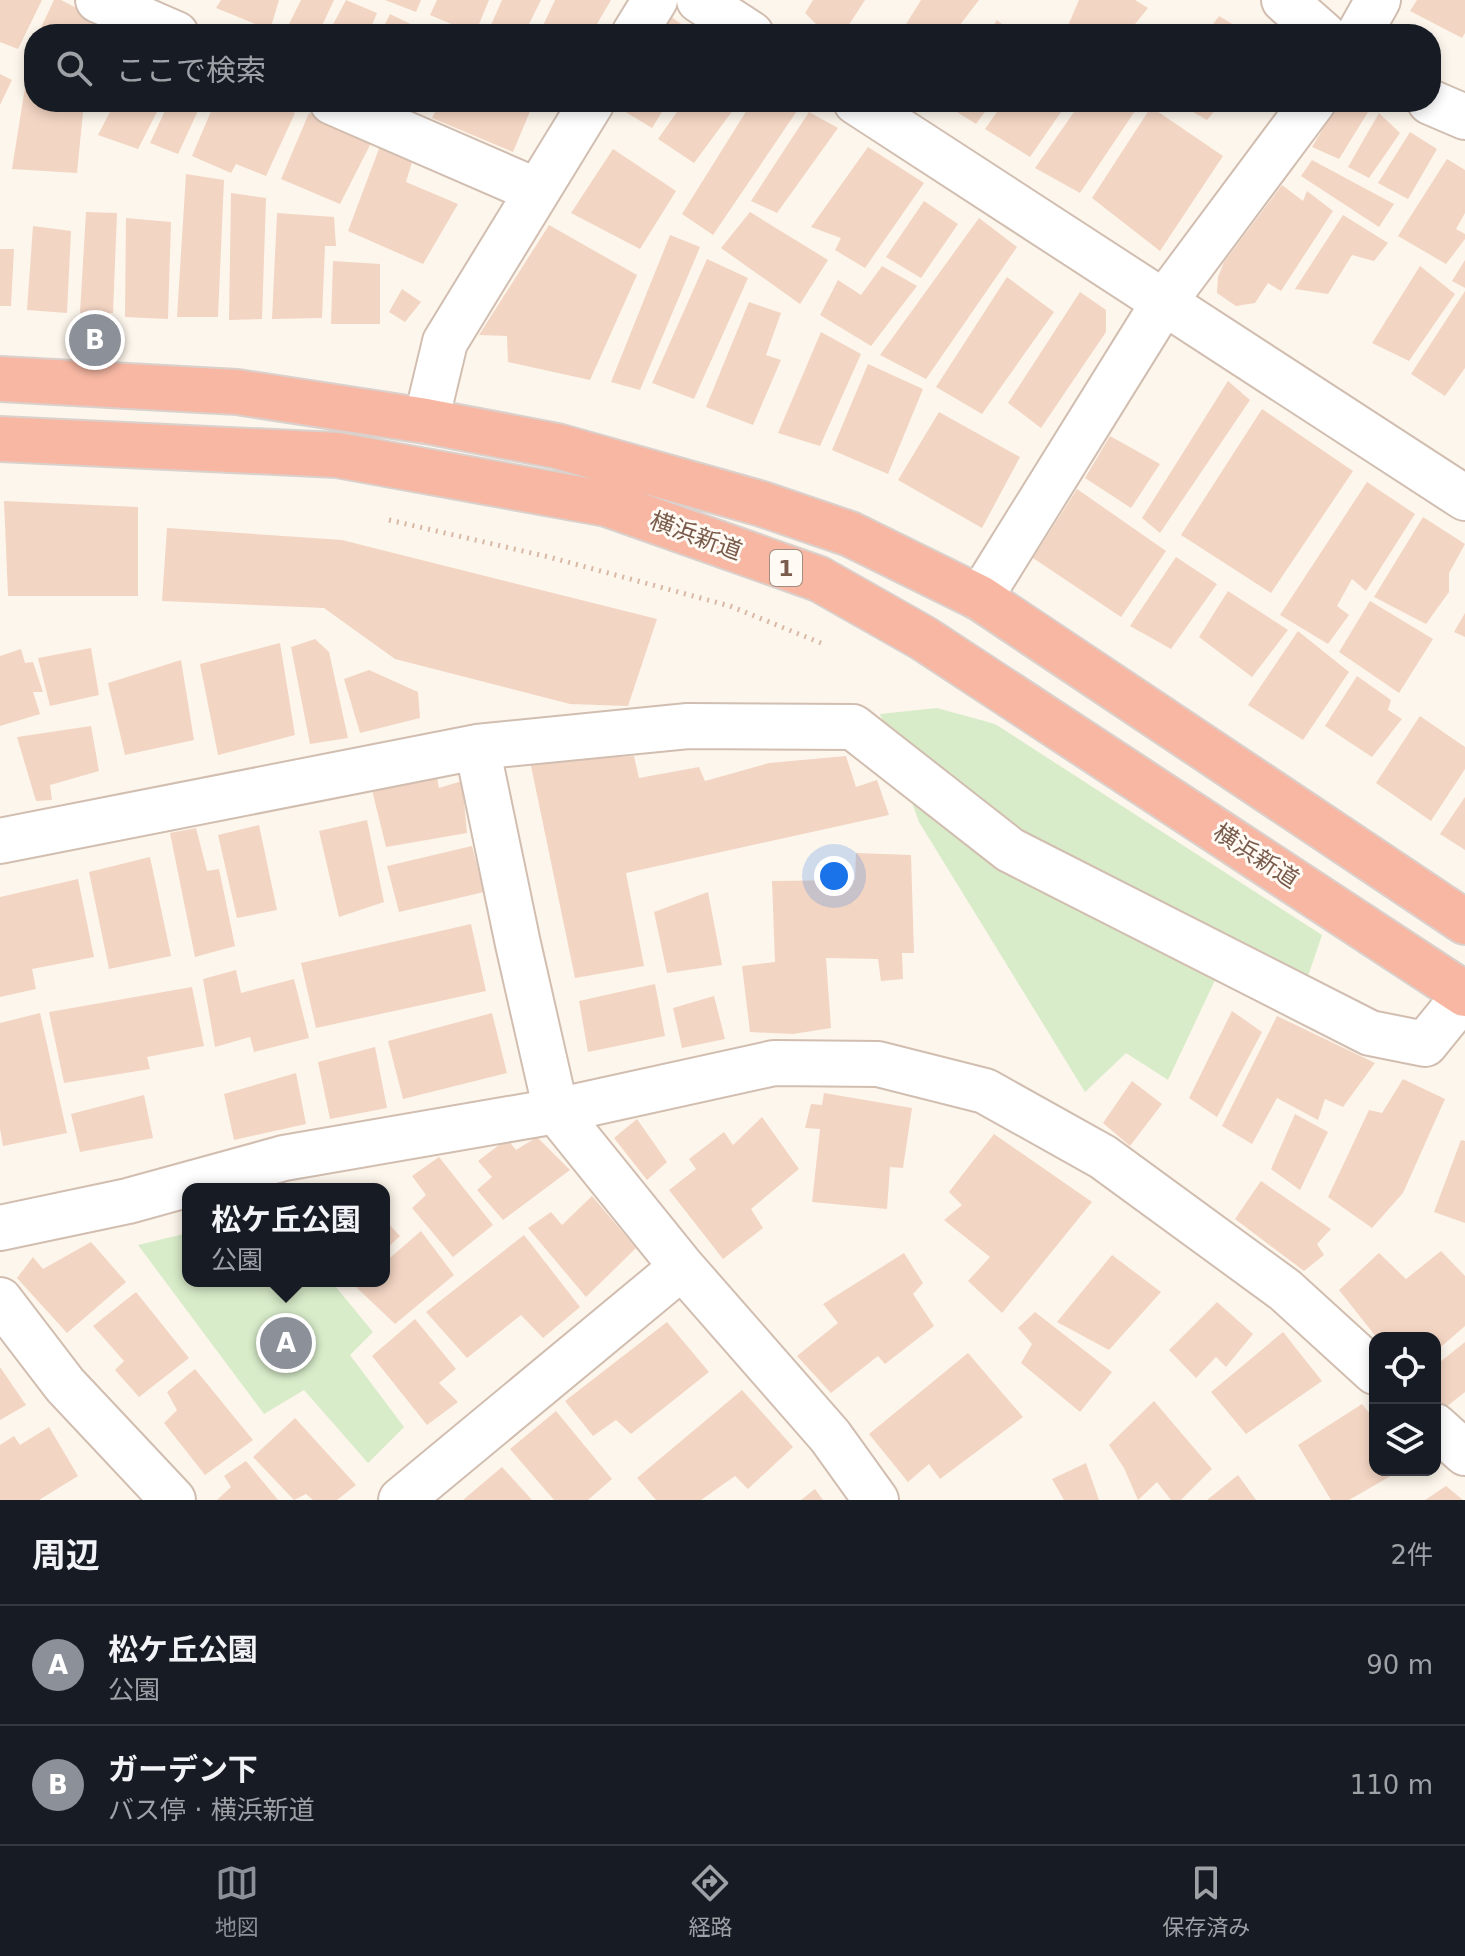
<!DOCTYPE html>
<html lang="ja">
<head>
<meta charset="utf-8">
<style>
  body { margin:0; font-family:"DejaVu Sans","Noto Sans JP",sans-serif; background:#20242c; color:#f1f3f6 }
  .controls { position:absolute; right:24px; bottom:24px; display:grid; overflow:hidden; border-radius:16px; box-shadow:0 4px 12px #0003 }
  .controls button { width:72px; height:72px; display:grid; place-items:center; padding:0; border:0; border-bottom:2px solid #363941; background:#171b24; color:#f1f3f6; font:40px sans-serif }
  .you { position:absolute; left:834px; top:876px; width:28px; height:28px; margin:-20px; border:6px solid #fff; border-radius:50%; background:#1a73e8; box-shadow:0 0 0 12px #1a73e833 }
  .badge { display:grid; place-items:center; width:52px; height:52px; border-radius:50%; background:#8c9099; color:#fff; font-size:26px; font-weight:700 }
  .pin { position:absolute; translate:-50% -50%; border:4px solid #fff; box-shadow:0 2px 8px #0006 }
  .popup { position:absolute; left:182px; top:1183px; width:208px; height:104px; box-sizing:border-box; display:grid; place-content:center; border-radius:16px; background:#171b24; filter:drop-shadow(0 2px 6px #0005); font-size:26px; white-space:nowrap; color:#9ea1a6 }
  .popup b { font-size:30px; color:#f1f3f6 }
  .popup::after { content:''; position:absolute; left:50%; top:100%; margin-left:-16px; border:16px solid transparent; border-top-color:#171b24 }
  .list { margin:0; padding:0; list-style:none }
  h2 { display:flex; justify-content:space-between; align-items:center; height:104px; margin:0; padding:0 32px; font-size:34px }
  h2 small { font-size:26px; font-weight:400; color:#9ea1a6 }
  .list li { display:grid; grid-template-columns:52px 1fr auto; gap:24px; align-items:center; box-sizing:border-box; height:120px; padding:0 32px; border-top:2px solid #363941 }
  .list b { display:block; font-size:30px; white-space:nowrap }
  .list p { margin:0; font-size:26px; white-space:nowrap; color:#9ea1a6 }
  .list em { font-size:26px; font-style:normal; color:#9ea1a6 }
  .icon { flex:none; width:44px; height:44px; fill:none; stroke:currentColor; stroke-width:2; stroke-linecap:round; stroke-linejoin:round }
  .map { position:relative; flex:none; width:1465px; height:1500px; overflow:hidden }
  .search { position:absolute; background:#171b24; box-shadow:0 4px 12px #0003; left:24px; right:24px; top:24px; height:88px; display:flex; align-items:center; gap:20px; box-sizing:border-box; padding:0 28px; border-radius:32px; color:#9ea1a6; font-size:30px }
  .sheet { height:344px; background:#171b24 }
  nav { display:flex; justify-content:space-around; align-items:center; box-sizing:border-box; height:112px; border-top:2px solid #363941; background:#171b24; font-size:22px; color:#9ea1a6 }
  nav a { display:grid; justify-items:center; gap:4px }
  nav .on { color:#8c9099 }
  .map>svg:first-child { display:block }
</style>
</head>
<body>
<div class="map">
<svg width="1465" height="1500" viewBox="0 0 1465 1500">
  <rect width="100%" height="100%" fill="#fdf6ec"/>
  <!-- green -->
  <path fill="#d8ecc9" d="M 937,708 L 995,724 L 1322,935 L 1307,979 L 1233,942 L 1168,1080 L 1126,1053 L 1085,1092 L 919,822 L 880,714 Z
    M 188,1233 L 188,1281 L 331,1281 L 373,1332 L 350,1355 L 404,1427 L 368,1463 L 304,1390 L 264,1414 L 138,1245 Z"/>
  <!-- building -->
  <path fill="#f3d5c3" d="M 0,0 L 42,0 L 18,49 L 0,42 Z
    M 54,0 L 61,0 L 127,34 L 38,34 Z
    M 221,0 L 279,0 L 270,30 L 216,8 Z
    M 301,0 L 334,0 L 318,34 L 284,34 Z
    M 346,0 L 377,13 L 368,34 L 328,34 Z
    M 385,0 L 421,0 L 416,12 Z
    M 437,0 L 489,0 L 475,34 L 430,15 Z
    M 502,0 L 541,0 L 524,34 L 487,34 Z
    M 555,0 L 611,0 L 591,34 L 539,34 Z
    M 813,0 L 865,0 L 843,34 L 826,34 L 805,13 Z
    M 921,0 L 979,0 L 953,34 L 900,34 Z
    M 1079,0 L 1135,0 L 1148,8 L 1127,34 L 1073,34 L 1066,30 Z
    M 1417,0 L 1465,0 L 1465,33 L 1462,38 L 1410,11 Z
    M 390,14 L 431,34 L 380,34 Z
    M 670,16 L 695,34 L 658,34 Z
    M 1219,16 L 1249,34 L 1206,34 Z
    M 997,20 L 1014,34 L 988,34 Z
    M 0,74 L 12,80 L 0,105 Z
    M 26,81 L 34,82 L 34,102 L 84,102 L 77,173 L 12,169 Z
    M 115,102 L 162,102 L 138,149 L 98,135 Z
    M 169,102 L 202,102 L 178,154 L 150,143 Z
    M 215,102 L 272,102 L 295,113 L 266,176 L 236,164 L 231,173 L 192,156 Z
    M 440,102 L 534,102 L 513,152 L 432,118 Z
    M 609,102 L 668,102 L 652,128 Z
    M 684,102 L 739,102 L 694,163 L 658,139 Z
    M 752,102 L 803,102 L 713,235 L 682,214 Z
    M 941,102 L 992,102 L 976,124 Z
    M 1004,102 L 1068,102 L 1030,157 L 985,129 Z
    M 1081,102 L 1141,102 L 1080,193 L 1035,168 Z
    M 1176,102 L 1222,102 L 1207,120 Z
    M 1339,102 L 1370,102 L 1373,104 L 1339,159 L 1312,147 Z
    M 1151,107 L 1223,156 L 1160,251 L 1092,198 Z
    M 809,112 L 838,128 L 777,213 L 751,201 Z
    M 309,113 L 371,143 L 340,204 L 281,179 Z
    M 1379,113 L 1400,133 L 1369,178 L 1348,167 Z
    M 1410,132 L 1437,149 L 1408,199 L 1378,183 Z
    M 380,146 L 412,162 L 406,182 L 458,204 L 423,264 L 348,231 Z
    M 868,147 L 924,183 L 865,268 L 835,250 L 841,238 L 811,227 Z
    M 613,149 L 676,191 L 640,249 L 571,213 Z
    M 1447,159 L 1465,170 L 1465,213 L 1456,229 L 1465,234 L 1465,239 L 1446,264 L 1398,236 Z
    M 1312,160 L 1394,204 L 1379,227 L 1301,176 Z
    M 186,174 L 224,180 L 218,317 L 177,317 Z
    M 1282,185 L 1303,201 L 1307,191 L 1333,211 L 1281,291 L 1268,283 L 1255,303 L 1236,306 L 1217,293 L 1218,277 L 1224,262 Z
    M 231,193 L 266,198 L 262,319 L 229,320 Z
    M 924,201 L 958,224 L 921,278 L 886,257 Z
    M 86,212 L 117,213 L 113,313 L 80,313 Z
    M 750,212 L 828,260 L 800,304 L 721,248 Z
    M 277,213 L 334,217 L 336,246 L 325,246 L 322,318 L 272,319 Z
    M 1343,215 L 1388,243 L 1374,261 L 1352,255 L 1328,294 L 1295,289 Z
    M 126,218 L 171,222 L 168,319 L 125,317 Z
    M 979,218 L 1017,247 L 926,379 L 880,355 Z
    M 549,225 L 637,275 L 590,380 L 508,362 L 507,336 L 479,335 Z
    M 33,226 L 71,231 L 67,313 L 27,310 Z
    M 670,235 L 700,247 L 640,390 L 611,382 Z
    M 0,249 L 14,249 L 11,306 L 0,306 Z
    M 707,259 L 748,278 L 694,399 L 652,383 Z
    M 1465,260 L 1465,288 L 1452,281 Z
    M 333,261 L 380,264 L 380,324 L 331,324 Z
    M 882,266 L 917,286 L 871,346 L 820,315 L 838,280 L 861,295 Z
    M 1420,266 L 1455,294 L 1409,361 L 1372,343 Z
    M 1007,277 L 1054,312 L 982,414 L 936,387 Z
    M 402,289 L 421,302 L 405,322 L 389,312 Z
    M 1465,291 L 1465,368 L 1445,396 L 1411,374 Z
    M 1080,292 L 1106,310 L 1106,332 L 1041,428 L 1008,403 Z
    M 749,302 L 781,313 L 766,355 L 781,360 L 753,425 L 706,407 Z
    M 821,332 L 861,354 L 820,446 L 778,433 Z
    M 868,364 L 923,389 L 888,474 L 832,450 Z
    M 1228,381 L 1250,400 L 1160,533 L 1142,518 Z
    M 1262,409 L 1353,471 L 1271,593 L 1181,535 Z
    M 939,412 L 1020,457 L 982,528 L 898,480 Z
    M 1110,436 L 1160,464 L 1131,508 L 1085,478 Z
    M 1367,482 L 1415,514 L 1366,591 L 1352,579 L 1337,606 L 1349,615 L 1328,644 L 1280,615 Z
    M 1077,489 L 1166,551 L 1121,617 L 1033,558 Z
    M 4,501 L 138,507 L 138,596 L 8,596 Z
    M 1423,517 L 1465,544 L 1449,573 L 1449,592 L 1426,624 L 1374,597 Z
    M 167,528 L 342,540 L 657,619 L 628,706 L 570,704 L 395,659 L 324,608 L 162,601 Z
    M 1176,557 L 1217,584 L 1171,649 L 1130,626 Z
    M 1228,591 L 1288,630 L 1252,677 L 1199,637 Z
    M 1370,601 L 1433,639 L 1399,693 L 1339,652 Z
    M 1465,613 L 1465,637 L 1454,632 Z
    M 1298,631 L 1349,672 L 1303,740 L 1248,705 Z
    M 315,639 L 329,652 L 348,738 L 310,744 L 291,647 Z
    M 280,643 L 295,735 L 218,755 L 200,664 Z
    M 91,648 L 99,695 L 50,706 L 38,658 Z
    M 21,649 L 25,663 L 33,662 L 43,692 L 33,692 L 40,714 L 0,726 L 0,656 Z
    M 181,660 L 194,740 L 125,755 L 108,683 Z
    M 369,670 L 418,692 L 420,718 L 360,733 L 344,679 Z
    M 1357,676 L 1391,700 L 1388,710 L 1402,719 L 1372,757 L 1325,726 Z
    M 1420,716 L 1465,747 L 1465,769 L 1431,821 L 1376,783 Z
    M 91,726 L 99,771 L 50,785 L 52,800 L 36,801 L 17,737 Z
    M 634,756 L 639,778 L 699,767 L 705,781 L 769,763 L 846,756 L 856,787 L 877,780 L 889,815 L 626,873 L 644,966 L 575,978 L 530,761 Z
    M 436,772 L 439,788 L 462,781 L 467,833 L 386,847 L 372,790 Z
    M 1465,797 L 1465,850 L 1440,834 Z
    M 367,820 L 384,902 L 339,917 L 319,831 Z
    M 259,825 L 277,910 L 237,918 L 218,835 Z
    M 196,828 L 207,871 L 219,869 L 235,946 L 195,957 L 170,833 Z
    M 472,846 L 484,892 L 399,912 L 387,866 Z
    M 856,853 L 911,855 L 914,953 L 902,953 L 903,979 L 881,981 L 878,959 L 826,958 L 831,1028 L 793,1034 L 750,1032 L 742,966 L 775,962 L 772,881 L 855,880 Z
    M 150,857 L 171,956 L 109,969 L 89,872 Z
    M 78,879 L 94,957 L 32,969 L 36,989 L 0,997 L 0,897 Z
    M 708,892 L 722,965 L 667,973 L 654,912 Z
    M 471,924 L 486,991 L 316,1028 L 301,963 Z
    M 236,970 L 241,993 L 294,979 L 309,1038 L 254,1052 L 250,1037 L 215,1047 L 203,979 Z
    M 655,984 L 665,1036 L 588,1052 L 579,1001 Z
    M 192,987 L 204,1046 L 147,1057 L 150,1069 L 64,1083 L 49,1012 Z
    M 714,996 L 725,1039 L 682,1048 L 673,1008 Z
    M 1232,1011 L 1262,1032 L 1217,1117 L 1189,1098 Z
    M 40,1013 L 67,1133 L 3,1146 L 0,1129 L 0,1023 Z
    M 492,1013 L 507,1073 L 403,1099 L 388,1041 Z
    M 1277,1016 L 1375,1063 L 1343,1107 L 1325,1099 L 1318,1120 L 1277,1098 L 1252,1144 L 1222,1126 Z
    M 375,1047 L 387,1108 L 330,1119 L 318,1062 Z
    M 296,1073 L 306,1124 L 234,1140 L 224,1094 Z
    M 1403,1079 L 1445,1099 L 1403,1193 L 1372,1228 L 1328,1197 L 1369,1110 L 1382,1113 Z
    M 1132,1081 L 1162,1104 L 1130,1146 L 1103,1123 Z
    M 824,1093 L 912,1108 L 903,1168 L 890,1167 L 887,1209 L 812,1202 L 820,1129 L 805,1128 L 811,1104 L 822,1105 Z
    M 144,1095 L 153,1138 L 80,1152 L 71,1114 Z
    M 1295,1114 L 1328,1132 L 1300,1190 L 1271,1169 Z
    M 762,1117 L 799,1169 L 751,1209 L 763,1228 L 723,1259 L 669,1190 L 696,1169 L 689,1159 L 724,1132 L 733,1145 Z
    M 637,1119 L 667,1162 L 647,1180 L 614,1138 Z
    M 994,1134 L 1092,1202 L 1002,1313 L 968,1281 L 990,1257 L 944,1220 L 962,1205 L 949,1192 Z
    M 537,1137 L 570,1170 L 503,1220 L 477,1190 L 492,1177 L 478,1161 L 507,1139 L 516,1150 Z
    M 1461,1140 L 1465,1141 L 1465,1223 L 1434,1212 Z
    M 439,1157 L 493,1225 L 453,1257 L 412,1208 L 426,1195 L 412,1176 Z
    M 1261,1181 L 1331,1229 L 1317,1244 L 1324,1255 L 1304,1271 L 1235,1219 Z
    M 592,1196 L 636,1248 L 586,1297 L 528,1228 L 551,1212 L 562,1225 Z
    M 384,1219 L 400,1236 L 384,1251 Z
    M 421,1231 L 454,1275 L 395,1324 L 356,1287 L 363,1281 L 384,1281 L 384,1263 Z
    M 524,1235 L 580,1307 L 543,1338 L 521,1315 L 467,1358 L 426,1312 Z
    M 91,1242 L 126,1282 L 67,1333 L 17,1278 L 33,1257 L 43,1269 Z
    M 1441,1251 L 1465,1276 L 1465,1326 L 1435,1352 L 1435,1338 L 1392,1338 L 1388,1334 L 1384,1338 L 1377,1338 L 1339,1290 L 1379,1253 L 1406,1279 Z
    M 904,1253 L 923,1283 L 913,1294 L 934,1326 L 885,1364 L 878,1356 L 831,1393 L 797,1356 L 838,1323 L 823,1304 Z
    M 1112,1255 L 1161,1292 L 1109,1350 L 1057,1322 Z
    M 136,1292 L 189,1358 L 139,1397 L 115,1370 L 124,1361 L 93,1326 Z
    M 1217,1302 L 1253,1334 L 1226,1367 L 1216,1357 L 1196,1378 L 1169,1350 Z
    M 1035,1312 L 1112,1372 L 1080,1412 L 1021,1363 L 1032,1344 L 1018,1328 Z
    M 415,1319 L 456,1369 L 439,1383 L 458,1402 L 427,1425 L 372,1356 Z
    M 667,1322 L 709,1372 L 631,1434 L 616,1420 L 593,1436 L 565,1401 Z
    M 1283,1332 L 1322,1381 L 1246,1434 L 1211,1392 Z
    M 1465,1342 L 1465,1392 L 1445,1408 L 1435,1394 L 1435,1366 Z
    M 968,1353 L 1023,1417 L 940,1479 L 929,1464 L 908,1482 L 869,1434 Z
    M 0,1367 L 26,1405 L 0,1420 Z
    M 195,1369 L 253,1440 L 205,1475 L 164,1423 L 177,1410 L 167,1392 Z
    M 742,1390 L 793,1447 L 748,1489 L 735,1476 L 701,1500 L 656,1500 L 637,1478 Z
    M 1154,1401 L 1212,1469 L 1181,1500 L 1171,1500 L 1157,1482 L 1138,1500 L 1124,1468 L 1109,1445 Z
    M 1362,1404 L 1375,1420 L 1375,1470 L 1401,1470 L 1349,1500 L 1331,1500 L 1298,1445 Z
    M 556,1411 L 612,1479 L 588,1500 L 554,1500 L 510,1449 Z
    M 295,1418 L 356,1485 L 337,1500 L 313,1500 L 306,1494 L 294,1500 L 253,1457 Z
    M 49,1427 L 78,1476 L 39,1500 L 0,1500 L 0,1445 L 14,1436 L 20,1445 Z
    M 246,1461 L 278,1500 L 217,1500 L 231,1487 L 224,1476 Z
    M 1086,1463 L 1099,1500 L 1064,1500 L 1052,1479 Z
    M 502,1467 L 532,1500 L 463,1500 Z
    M 1238,1475 L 1256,1500 L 1207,1500 Z
    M 1446,1486 L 1463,1500 L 1425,1500 Z
    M 815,1489 L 823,1500 L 801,1500 Z"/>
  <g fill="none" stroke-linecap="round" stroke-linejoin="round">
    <!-- minor casing -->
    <g stroke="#d1beb0" stroke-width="48">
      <path id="minor" d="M 98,0 L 176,34
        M 699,0 L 751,34
        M 1284,0 L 1323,34
        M 634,34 L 655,0
        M 1359,34 L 1378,0
        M 332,102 L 537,191
        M 856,102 L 1465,498
        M 1430,102 L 1465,117
        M 426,421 L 445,342 L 592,102
        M 980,598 L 1164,302 L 1313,102
        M 477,747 L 518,944 L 556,1111 L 682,1267 L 830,1436 L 876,1500
        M 0,841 L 477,747 L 688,726 L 853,727 L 1010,850 L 1370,1033 L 1425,1044 L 1465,995
        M 0,1228 L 128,1201 L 284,1158 L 556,1111 L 774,1063 L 878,1064 L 985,1091 L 1103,1157 L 1285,1290 L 1375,1372
        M 0,1300 L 65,1385 L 173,1500
        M 1435,1426 L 1465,1453
        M 401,1500 L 682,1267"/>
    </g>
    <!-- highway casing -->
    <g stroke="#dad1cd" stroke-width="48">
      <path id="highway" d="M 0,379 L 237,392 L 426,421 L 557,446 L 762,504 L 850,534 L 980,598 L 1465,922
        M 0,439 L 337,455 L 607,504 L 819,579 L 923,638 L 1465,994"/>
    </g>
    <!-- path -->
    <path stroke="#d9b8a5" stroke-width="5" stroke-dasharray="2 6" stroke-linecap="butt" d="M 389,520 L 549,557 L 730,606 L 821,643"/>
    <!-- minor -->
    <use href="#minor" stroke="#fff" stroke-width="44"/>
    <!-- highway -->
    <use href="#highway" stroke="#f7b7a3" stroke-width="44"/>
  </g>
  <g text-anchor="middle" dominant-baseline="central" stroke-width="6" stroke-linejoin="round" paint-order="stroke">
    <!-- shield labels -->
    <rect fill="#fffaf3" stroke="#a28b7f" stroke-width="2" x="770" y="550" width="32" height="36" rx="6"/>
    <g font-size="22" font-weight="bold" fill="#7a5c4d">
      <text x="786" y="568">1</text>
    </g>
    <!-- street labels -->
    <g font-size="24" fill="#7a5c4d" stroke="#fffaf3">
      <text transform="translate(696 536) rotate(20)">横浜新道</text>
      <text transform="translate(1256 856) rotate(33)">横浜新道</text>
    </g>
  </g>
</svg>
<div class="controls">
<button><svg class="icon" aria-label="locate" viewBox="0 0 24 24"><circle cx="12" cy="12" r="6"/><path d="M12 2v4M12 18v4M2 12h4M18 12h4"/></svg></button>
<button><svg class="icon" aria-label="layers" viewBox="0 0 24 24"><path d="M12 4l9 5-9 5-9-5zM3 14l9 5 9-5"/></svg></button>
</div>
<div class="you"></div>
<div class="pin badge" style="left:286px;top:1343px">A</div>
<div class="popup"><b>松ケ丘公園</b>公園</div>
<div class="pin badge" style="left:95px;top:340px">B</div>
<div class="search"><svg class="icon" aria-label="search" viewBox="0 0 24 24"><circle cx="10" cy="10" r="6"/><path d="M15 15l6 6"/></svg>ここで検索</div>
</div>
<section class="sheet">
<h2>周辺<small>2件</small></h2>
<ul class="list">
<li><span class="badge">A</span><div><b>松ケ丘公園</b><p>公園</p></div><em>90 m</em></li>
<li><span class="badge">B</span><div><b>ガーデン下</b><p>バス停 · 横浜新道</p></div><em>110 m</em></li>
</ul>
</section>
<nav>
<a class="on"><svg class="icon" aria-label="map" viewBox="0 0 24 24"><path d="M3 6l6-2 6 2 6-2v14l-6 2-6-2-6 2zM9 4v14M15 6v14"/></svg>地図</a>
<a><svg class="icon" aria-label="directions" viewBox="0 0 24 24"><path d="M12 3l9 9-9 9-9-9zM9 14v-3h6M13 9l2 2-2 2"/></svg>経路</a>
<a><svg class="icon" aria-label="saved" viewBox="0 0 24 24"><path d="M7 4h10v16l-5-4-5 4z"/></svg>保存済み</a>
</nav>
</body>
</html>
